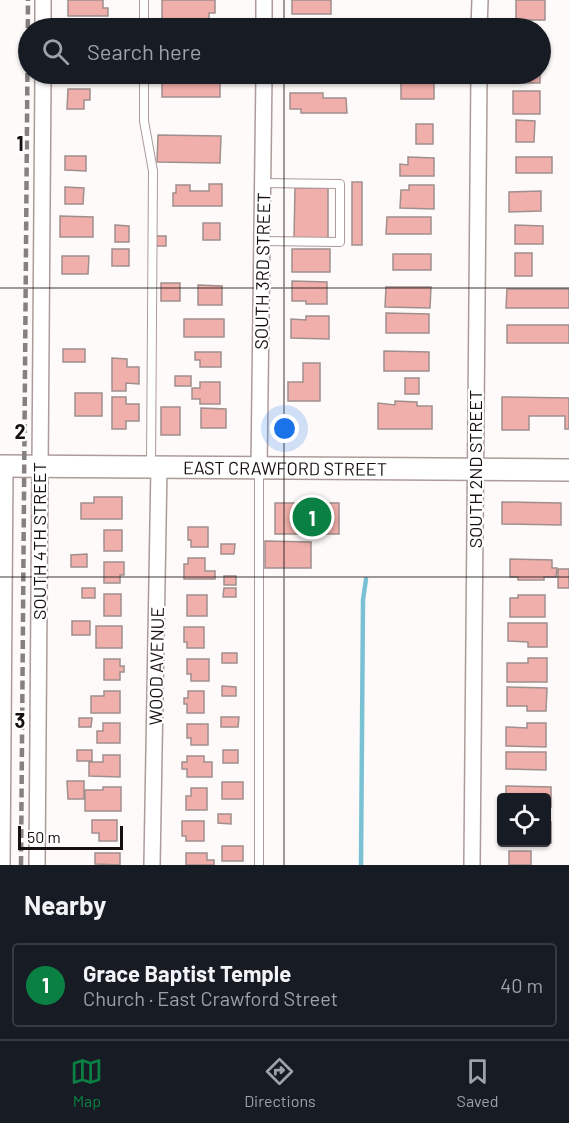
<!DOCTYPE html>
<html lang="en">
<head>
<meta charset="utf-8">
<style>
  body { margin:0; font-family:Barlow,sans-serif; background:#20242c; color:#f1f3f6 }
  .controls { position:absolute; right:18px; bottom:18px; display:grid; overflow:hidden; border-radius:6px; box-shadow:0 2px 4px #0004 }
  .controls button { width:54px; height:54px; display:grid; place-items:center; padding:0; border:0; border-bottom:2px solid #363941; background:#171b24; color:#f1f3f6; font:30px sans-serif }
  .scale { position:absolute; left:18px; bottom:15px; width:105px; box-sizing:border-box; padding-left:6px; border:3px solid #16100f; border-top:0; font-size:16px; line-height:21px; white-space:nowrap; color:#16100f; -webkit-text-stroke:4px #fff; paint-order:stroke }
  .you { position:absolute; left:285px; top:429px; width:21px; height:21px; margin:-15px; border:4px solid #fff; border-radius:50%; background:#1a73e8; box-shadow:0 0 0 9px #1a73e833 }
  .badge { display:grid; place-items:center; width:39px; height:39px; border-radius:50%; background:#0b8043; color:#fff; font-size:20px; font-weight:700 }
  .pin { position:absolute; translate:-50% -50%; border:3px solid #fff; box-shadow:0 2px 6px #0006 }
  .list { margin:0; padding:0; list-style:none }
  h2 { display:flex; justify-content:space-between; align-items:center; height:78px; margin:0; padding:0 24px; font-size:26px }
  h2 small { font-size:20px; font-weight:400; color:#9ea1a6 }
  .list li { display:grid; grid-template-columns:39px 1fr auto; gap:18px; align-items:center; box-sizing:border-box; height:84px; margin:0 12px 12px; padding:0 12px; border:2px solid #363941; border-radius:6px }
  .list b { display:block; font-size:22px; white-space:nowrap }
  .list p { margin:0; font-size:20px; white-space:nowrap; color:#9ea1a6 }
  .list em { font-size:20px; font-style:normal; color:#9ea1a6 }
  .icon { flex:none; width:33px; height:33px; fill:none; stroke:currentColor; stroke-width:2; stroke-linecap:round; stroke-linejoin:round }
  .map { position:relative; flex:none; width:569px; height:865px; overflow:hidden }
  .search { position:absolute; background:#171b24; box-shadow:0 2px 4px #0004; left:18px; right:18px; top:18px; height:66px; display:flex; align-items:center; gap:15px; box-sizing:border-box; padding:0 21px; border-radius:33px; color:#9ea1a6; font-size:22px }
  .sheet { height:174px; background:#171b24 }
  nav { display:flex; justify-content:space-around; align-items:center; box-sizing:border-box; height:84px; border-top:2px solid #363941; background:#171b24; font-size:16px; color:#9ea1a6 }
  nav a { display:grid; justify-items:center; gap:3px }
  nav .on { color:#0b8043 }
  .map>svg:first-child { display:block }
</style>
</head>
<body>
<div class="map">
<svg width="569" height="865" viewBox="0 0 569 865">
  <rect width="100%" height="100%" fill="#fefaf9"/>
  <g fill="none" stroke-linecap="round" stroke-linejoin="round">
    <!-- stream -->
    <path stroke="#7ac1d4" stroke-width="4.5" d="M 361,865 L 363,600 L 366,579"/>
  </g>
  <!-- building -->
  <path fill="#f0afaa" stroke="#a08f8d" stroke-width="1.5" d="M 68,0 L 103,0 L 103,8 L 108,8 L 108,16 L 68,16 Z
    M 162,0 L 215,0 L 215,13 L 209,13 L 209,28 L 162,28 Z
    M 292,0 L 331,0 L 331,14 L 292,14 Z
    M 516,0 L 545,0 L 545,20 L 516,20 Z
    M 515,24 L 533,24 L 533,28 L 515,28 Z
    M 72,74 L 91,74 L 91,80 L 72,80 Z
    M 162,74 L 220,74 L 220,97 L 162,97 Z
    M 292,74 L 309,74 L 309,79 L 292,79 Z
    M 401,74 L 434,74 L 434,99 L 401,99 Z
    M 513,74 L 540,74 L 540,83 L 513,83 Z
    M 68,89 L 90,89 L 90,100 L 84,100 L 84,109 L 67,109 Z
    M 513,91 L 540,91 L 540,114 L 513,114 Z
    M 290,93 L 323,93 L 323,98 L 346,98 L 347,113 L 301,113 L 301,109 L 290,109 Z
    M 516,120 L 535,121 L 534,142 L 516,142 Z
    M 416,124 L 433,124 L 433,144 L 416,144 Z
    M 158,135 L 221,136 L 220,163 L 157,162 Z
    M 65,156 L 86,156 L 86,171 L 65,170 Z
    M 408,157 L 434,158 L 434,176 L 400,176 L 400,164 L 408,165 Z
    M 516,157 L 552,157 L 552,173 L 516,173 Z
    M 352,182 L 362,182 L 362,245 L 352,245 Z
    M 209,184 L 222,184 L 222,206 L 173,206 L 173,193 L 176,193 L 176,185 L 190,185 L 190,191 L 209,191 Z
    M 409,185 L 434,185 L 434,209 L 400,208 L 401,190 L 409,190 Z
    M 65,187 L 84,188 L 83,204 L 65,204 Z
    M 295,188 L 328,188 L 328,238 L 294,238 Z
    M 541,191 L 541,211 L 509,212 L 509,192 Z
    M 60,216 L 93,217 L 93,237 L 60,237 Z
    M 387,217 L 431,217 L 431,234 L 386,234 Z
    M 203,223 L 220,223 L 220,240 L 203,240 Z
    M 115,225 L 129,226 L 129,242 L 115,242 Z
    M 515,225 L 543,226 L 543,244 L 515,244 Z
    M 153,236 L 166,236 L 166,246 L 153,246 Z
    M 112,249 L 129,249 L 129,266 L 112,266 Z
    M 292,249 L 330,249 L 330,272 L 292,272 Z
    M 515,253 L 532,253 L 532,276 L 515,276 Z
    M 393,254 L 431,254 L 431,270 L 393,270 Z
    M 62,256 L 89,256 L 88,274 L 62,274 Z
    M 292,281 L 327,282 L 327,304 L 306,304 L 306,301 L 292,301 Z
    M 161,283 L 180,283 L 180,301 L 161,301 Z
    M 198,285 L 222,286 L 222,305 L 198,305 Z
    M 386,287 L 431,287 L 430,308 L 385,307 Z
    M 507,289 L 569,289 L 569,308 L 506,308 Z
    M 386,313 L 429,314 L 429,333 L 386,333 Z
    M 306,316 L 329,316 L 329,339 L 291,338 L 291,319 L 306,320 Z
    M 184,319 L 224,319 L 224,337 L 184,337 Z
    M 507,325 L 569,325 L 569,343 L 507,343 Z
    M 63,349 L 85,349 L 85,362 L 63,362 Z
    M 384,351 L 429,352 L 429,371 L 384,371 Z
    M 195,352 L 221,352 L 221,367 L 200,367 L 200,360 L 195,360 Z
    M 112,358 L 127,359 L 127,367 L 139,367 L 139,384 L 126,383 L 126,391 L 112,391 Z
    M 303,363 L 320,363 L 320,401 L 288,401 L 288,382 L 303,382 Z
    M 175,376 L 191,376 L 191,386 L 175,386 Z
    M 405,378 L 419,378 L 419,394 L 405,394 Z
    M 200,382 L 220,382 L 220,404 L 200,404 L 200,399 L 192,399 L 192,388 L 200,388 Z
    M 75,393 L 102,393 L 102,416 L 75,416 Z
    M 112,397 L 126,397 L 126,404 L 139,404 L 139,421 L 126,421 L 126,429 L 112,429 Z
    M 502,397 L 569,398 L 569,429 L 565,429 L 565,416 L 529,416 L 529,430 L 502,430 Z
    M 395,401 L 417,402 L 417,406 L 432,406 L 432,429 L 378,429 L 378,403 L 395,405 Z
    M 161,407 L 180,407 L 180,435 L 161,435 Z
    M 201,408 L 226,409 L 226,428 L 201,428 Z
    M 94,497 L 122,497 L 122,519 L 81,519 L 81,503 L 94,503 Z
    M 502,502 L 561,503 L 561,525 L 502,524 Z
    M 275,503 L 339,503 L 339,534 L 275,534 Z
    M 188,527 L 208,527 L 208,547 L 191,547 L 191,540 L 188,540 Z
    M 104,530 L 122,530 L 122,551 L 104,551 Z
    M 265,541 L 311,542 L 311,568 L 265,568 Z
    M 221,544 L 235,544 L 234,554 L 221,554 Z
    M 87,554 L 87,567 L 71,567 L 71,555 Z
    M 188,558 L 205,558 L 205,571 L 215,571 L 215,579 L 184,579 L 184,564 L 188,564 Z
    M 510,559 L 552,560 L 552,568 L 557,568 L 556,577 L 544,577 L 544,580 L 518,580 L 518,577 L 510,577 Z
    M 104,562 L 124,562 L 124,575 L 120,575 L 120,583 L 104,583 Z
    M 558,569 L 569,569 L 569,588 L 558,588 Z
    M 224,576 L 236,576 L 236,585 L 224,585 Z
    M 82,588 L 95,588 L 95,598 L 82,598 Z
    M 224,588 L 236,588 L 236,597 L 223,597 Z
    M 104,594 L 121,594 L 121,616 L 104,616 Z
    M 187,595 L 207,595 L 207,616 L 187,616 Z
    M 518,595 L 545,595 L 545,617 L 510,617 L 510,598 L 518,598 Z
    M 72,621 L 90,621 L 90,635 L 72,635 Z
    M 508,623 L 547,623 L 547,647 L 528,647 L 528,642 L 508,641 Z
    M 96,626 L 122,626 L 122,648 L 96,648 Z
    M 184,627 L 204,627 L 204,648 L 187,648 L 187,642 L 184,642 Z
    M 222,653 L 237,653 L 237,663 L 222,663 Z
    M 528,658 L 547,658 L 547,682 L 507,682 L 507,663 L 528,663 Z
    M 104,659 L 120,659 L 120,666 L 124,666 L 124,672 L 120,672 L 120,680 L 104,680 Z
    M 187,659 L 209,659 L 209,681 L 191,681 L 191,674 L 187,674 Z
    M 222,686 L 236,687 L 236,696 L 222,696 Z
    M 507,687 L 547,688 L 546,711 L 527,711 L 527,706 L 507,706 Z
    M 104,691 L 120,691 L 120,713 L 91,713 L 91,696 L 104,696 Z
    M 188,691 L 204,691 L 204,713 L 187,713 L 187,704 L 184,704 L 184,698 L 188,698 Z
    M 221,717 L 239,717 L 238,727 L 221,727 Z
    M 79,718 L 92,718 L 91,727 L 79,727 Z
    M 103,723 L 120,723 L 120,743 L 97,743 L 97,731 L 103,731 Z
    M 527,723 L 546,723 L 546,747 L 506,746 L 506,727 L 527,728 Z
    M 187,724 L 208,724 L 208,745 L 191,745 L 191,738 L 187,738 Z
    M 77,750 L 92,750 L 92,761 L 77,761 Z
    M 223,750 L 238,750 L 238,763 L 223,763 Z
    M 506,752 L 546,752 L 546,770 L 506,769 Z
    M 103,755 L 120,755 L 120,777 L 89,776 L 89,762 L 103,762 Z
    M 187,756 L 204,756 L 204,762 L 212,762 L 212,777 L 187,777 L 187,769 L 182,769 L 182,762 L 187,762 Z
    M 67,781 L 84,781 L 84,799 L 68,799 Z
    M 222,782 L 243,782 L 243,799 L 222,799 Z
    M 506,786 L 551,787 L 551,807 L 546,807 L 546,798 L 506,798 Z
    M 103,787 L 121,787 L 121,811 L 85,811 L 85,790 L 103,790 Z
    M 191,788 L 207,788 L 207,810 L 186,810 L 186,796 L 191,796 Z
    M 218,814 L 231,814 L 231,824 L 218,823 Z
    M 92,820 L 117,820 L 117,841 L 99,841 L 99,833 L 92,833 Z
    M 182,821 L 204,821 L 204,841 L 186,841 L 186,836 L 182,836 Z
    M 546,822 L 551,822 L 551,843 L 506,843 L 546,842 Z
    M 222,846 L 243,846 L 243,861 L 222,861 Z
    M 509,851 L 531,851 L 531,865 L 509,865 Z
    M 95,853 L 120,853 L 120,865 L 95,864 Z
    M 186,853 L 207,853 L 207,860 L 214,860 L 214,865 L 186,865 Z"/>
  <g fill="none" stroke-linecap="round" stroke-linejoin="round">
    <!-- lane casing -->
    <g stroke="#ac9b99" stroke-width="10">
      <path id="lane" d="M 144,28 L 144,0
        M 144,74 L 144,121 L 153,171 L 151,465
        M 262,241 L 340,242 L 340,184 L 262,183
        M 259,865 L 259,471"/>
    </g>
    <!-- street casing -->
    <g stroke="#ac9b99" stroke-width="18">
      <path id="street" d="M 43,28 L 43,0
        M 264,28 L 264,0
        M 479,28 L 480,0
        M 259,468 L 264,74
        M 2,865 L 5,466
        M 37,865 L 43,74
        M 152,865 L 159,467
        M 472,865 L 479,74"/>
    </g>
    <!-- secondary casing -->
    <g stroke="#ac9b99" stroke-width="24">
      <g id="secondary">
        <path id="s1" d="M 0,466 L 569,470"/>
      </g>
    </g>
    <!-- lane -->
    <use href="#lane" stroke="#fff" stroke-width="8"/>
    <!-- street -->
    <use href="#street" stroke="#fff" stroke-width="15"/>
    <!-- secondary -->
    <use href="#secondary" stroke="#fff" stroke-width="21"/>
    <!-- rail -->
    <path stroke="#868180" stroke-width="4.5" stroke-dasharray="9 4.5" stroke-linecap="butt" d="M 21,865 L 28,0"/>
  </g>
  <!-- grid -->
  <path fill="none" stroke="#16100f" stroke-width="1.5" stroke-opacity="0.55" d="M 284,0 L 284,28M 284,74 L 284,865M 0,288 L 569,288M 0,577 L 569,577"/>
  <g text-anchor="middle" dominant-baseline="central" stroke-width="4.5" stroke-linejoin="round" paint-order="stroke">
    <!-- street labels -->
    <g font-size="18" fill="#16100f" stroke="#fff">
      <text transform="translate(262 271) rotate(-89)">SOUTH 3RD STREET</text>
      <text stroke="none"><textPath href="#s1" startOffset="285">EAST CRAWFORD STREET</textPath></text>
      <text transform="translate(475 469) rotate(-90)">SOUTH 2ND STREET</text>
      <text transform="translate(39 541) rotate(-90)">SOUTH 4TH STREET</text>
      <text transform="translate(156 666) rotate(-89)">WOOD AVENUE</text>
    </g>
  </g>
  <g font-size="20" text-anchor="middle" font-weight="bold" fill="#16100f" stroke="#fff" stroke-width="4.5" stroke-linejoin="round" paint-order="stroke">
    <text x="20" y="151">1</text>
    <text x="20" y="439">2</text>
    <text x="20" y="728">3</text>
  </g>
</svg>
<div class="controls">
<button><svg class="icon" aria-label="locate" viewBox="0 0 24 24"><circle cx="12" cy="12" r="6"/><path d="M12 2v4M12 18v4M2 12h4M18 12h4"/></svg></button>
</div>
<div class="scale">50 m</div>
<div class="you"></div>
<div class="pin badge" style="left:312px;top:517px">1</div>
<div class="search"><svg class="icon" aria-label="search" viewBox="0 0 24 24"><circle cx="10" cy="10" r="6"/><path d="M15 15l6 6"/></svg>Search here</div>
</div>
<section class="sheet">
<h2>Nearby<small></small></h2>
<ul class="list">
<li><span class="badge">1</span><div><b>Grace Baptist Temple</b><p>Church · East Crawford Street</p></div><em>40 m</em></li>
</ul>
</section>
<nav>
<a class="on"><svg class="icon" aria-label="map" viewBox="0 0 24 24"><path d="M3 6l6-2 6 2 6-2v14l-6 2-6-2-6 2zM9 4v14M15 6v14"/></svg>Map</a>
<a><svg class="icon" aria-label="directions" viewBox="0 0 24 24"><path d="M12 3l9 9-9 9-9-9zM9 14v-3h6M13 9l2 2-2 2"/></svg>Directions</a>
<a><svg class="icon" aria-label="saved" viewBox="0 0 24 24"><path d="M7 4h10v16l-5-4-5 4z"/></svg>Saved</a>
</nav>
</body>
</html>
